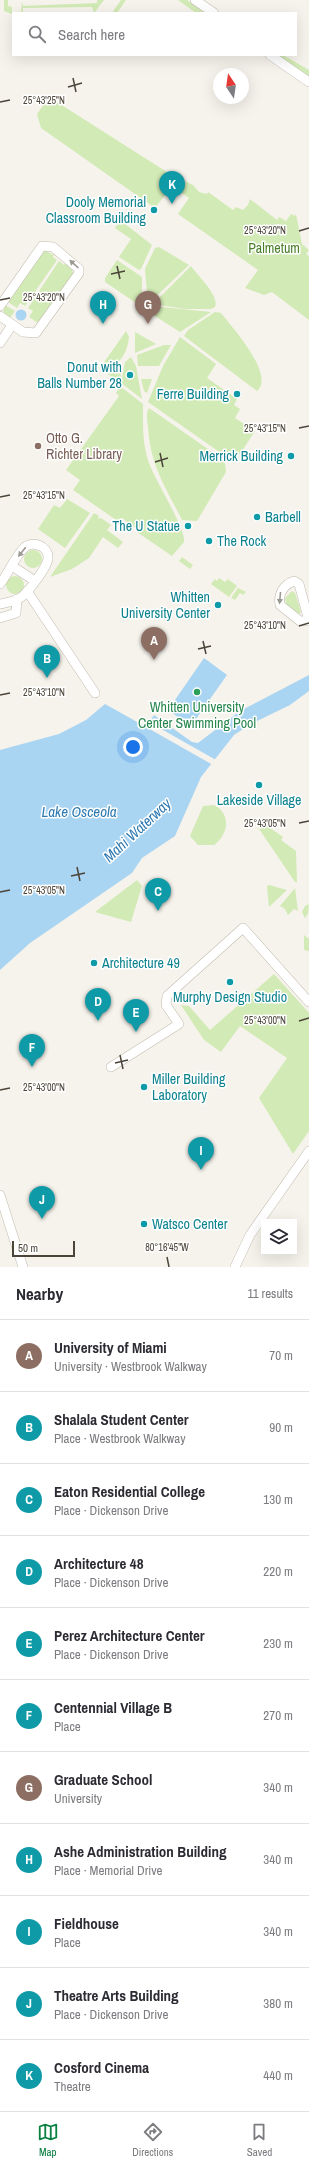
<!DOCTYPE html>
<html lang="en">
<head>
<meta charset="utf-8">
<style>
  body { margin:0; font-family:"Archivo Narrow",sans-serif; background:#f2f2f3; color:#2b2b33 }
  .controls { position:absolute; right:12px; bottom:12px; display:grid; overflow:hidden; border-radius:0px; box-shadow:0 4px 16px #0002 }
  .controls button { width:36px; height:36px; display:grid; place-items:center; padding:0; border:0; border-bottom:1px solid #e1e1e2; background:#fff; color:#2b2b33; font:20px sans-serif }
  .compass { position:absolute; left:213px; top:68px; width:36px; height:36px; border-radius:50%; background:#fff; box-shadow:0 4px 16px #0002; rotate:347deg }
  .scale { position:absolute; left:12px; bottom:10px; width:63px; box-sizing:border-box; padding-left:4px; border:2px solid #4b4439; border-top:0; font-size:11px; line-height:14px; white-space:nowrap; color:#4b4439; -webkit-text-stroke:3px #fff; paint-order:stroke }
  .you { position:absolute; left:133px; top:747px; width:14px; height:14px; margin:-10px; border:3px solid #fff; border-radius:50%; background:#1a73e8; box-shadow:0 0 0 6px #1a73e833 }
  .badge { display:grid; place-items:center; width:26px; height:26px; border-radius:50%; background:#0b8043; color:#fff; font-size:13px; font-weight:700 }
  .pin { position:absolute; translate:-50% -33px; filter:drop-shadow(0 1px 2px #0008) }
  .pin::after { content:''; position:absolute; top:21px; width:14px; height:12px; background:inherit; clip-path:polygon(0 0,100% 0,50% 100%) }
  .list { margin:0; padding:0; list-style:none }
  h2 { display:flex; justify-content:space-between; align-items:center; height:52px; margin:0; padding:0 16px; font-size:17px }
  h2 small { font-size:13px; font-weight:400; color:#7c7c81 }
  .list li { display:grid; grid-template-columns:26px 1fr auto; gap:12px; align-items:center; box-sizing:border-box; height:72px; padding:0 16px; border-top:1px solid #e1e1e2 }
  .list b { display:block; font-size:15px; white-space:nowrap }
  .list p { margin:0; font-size:13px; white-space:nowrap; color:#7c7c81 }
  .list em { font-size:13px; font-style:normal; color:#7c7c81 }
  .icon { flex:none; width:22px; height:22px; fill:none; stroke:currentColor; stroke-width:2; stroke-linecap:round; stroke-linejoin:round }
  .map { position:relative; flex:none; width:309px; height:1267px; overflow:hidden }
  .search { position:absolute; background:#fff; box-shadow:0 4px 16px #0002; left:12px; right:12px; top:12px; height:44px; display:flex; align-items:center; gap:10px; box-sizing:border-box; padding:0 14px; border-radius:0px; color:#7c7c81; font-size:15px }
  .sheet { height:844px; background:#fff }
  nav { display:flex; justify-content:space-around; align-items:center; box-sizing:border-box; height:56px; border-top:1px solid #e1e1e2; background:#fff; font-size:11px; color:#7c7c81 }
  nav a { display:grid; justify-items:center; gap:2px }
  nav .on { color:#0b8043 }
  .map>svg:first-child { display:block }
</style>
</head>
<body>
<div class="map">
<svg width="309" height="1267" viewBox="0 0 309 1267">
  <rect width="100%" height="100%" fill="#f6f3ec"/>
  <!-- green -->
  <path fill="#d2eab5" d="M 4,0 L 8,0 L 8,6 L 12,7 L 12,14 L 4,11 Z
    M 97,0 L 104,0 L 94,13 L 92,7 L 23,8 L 23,13 L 21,13 L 22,1 L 23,6 L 97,3 Z
    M 121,0 L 126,0 L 117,13 L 112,13 Z
    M 178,0 L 187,0 L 206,13 L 196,13 Z
    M 275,55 L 283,55 L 309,70 L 309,79 Z
    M 49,97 L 170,174 L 193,185 L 199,192 L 207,194 L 208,192 L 233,210 L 236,207 L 243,210 L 248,205 L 250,199 L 277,220 L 279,217 L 286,221 L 291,214 L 295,216 L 296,214 L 302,244 L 309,250 L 306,254 L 309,256 L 309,320 L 272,292 L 264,295 L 245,288 L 258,270 L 178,214 L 189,198 L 172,186 L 155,208 L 41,128 L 37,114 Z
    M 120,220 L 152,245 L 141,269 L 139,270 L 119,257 L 131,239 L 115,228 Z
    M 159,247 L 189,265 L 148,304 L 145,269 L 155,248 Z
    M 46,251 L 54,255 L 53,257 L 57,260 L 25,306 L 20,303 L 17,308 L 8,302 L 42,252 Z
    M 117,260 L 142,277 L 142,307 L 105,282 L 105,278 Z
    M 59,261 L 64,265 L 65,263 L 72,268 L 73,274 L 38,323 L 29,317 L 33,311 L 28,308 Z
    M 191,266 C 197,275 220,296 215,307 L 211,309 L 185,309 L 153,304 Z
    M 5,305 L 15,311 L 10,318 L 3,312 Z
    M 151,306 L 211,312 L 180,332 L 147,311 Z
    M 215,312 L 221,313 C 231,326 276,375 257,391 L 184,336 L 188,330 Z
    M 126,331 L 129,337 C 127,355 120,362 106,372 L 100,368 Z
    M 135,332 L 156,344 L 135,353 Z
    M 180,337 L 216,364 L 207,378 L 237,399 L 234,405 L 240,409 L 235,418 L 255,431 L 240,454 L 225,456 L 148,402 L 163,366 Z
    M 164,345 L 171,345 L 159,366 L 138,366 L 137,355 Z
    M 131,357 L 136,366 L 142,399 L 121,383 L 125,362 Z
    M 122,364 L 120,382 L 108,374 Z
    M 141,379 L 152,379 L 147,393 L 144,391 Z
    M 120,386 L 143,404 C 143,423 142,444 149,463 C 155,480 186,529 184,542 L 172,556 L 137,532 L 138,530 L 122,518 L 119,522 L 73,490 L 80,480 L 66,470 L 119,396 L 116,393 Z
    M 149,408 L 218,456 L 225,463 L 226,472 L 197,521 L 182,520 C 165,486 150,465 148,426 C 147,420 146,412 149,408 Z
    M 67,499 L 90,513 L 65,548 L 38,529 L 54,505 L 60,508 Z
    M 94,513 L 99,516 L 98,519 L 101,518 L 111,525 L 107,530 L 123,542 L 118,548 L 103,537 L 89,558 L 72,569 L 50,577 Z
    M24 559a9 9 0 1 1 18 0a9 9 0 1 1-18 0Z
    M 182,557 L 193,565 L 190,569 L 179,561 Z
    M6 585a9 9 0 1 1 18 0a9 9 0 1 1-18 0Z
    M 219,578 L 225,582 L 228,579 L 237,586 L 229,597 L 211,584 L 215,579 L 217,581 Z
    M 238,588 L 246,592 L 243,595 L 240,593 L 235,600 L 231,598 Z
    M 292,591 L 295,593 L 301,612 L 299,614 L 286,604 L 285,598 Z
    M 214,805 C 232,814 228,835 214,845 L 198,845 L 190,836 L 203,806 Z
    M 257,819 L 283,837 L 281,840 L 296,851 L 297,882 L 295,882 L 253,820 Z
    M 137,880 L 142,886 L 131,922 L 95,912 Z
    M 269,885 L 287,890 L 269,907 L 267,886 Z
    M 295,888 L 298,911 L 294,909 L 288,915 L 285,909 L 280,906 Z
    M 309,904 L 308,914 L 305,918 L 302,912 L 305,906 Z
    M 304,935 L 309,939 L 309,951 L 304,950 Z
    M 274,974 L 309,1013 L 309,1131 L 293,1154 L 259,1098 L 287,1058 L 240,1026 L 221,1052 L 204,1040 L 181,1005 L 189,1006 L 210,1030 Z"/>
  <!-- water -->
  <path fill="#a9d4f2" d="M15.5 315a5.5 5.5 0 1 1 11 0a5.5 5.5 0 1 1-11 0Z
    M 204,658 L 227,675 L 191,726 L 168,710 Z
    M 309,675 L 309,691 L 290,705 L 249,725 L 234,735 L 201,777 L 175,836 L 142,858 L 132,873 L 30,943 L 0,970 L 0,750 L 59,734 L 86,720 L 105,704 L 146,727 L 154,715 L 192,742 L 198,743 L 240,711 Z"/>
  <!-- pier -->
  <path fill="#f6f3ec" d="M 149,722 L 216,760 L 213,765 L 146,727 Z"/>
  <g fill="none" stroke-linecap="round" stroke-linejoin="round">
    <!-- minor casing -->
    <g stroke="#c2bbae" stroke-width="10">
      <path id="minor" d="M 195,0 L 214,13
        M 270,55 L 309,82
        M 0,306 L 42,246 L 53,247 L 79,269 L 79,273 L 36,333 L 23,332 L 0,316
        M 0,343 L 12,325
        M 12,566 L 35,581
        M 0,584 C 8,574 14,558 24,548 C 32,540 49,546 48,558 C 48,566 28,593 20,598 C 15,601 6,603 0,604
        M 27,591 L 95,693
        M 0,618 L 16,613 L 17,599
        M 309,621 L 299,584 L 294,581 C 283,585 278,594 280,605 L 300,621 L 309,621
        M 111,1067 L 179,1024 L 166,1005 L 167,996 L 243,928 L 309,1002
        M 0,1195 L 23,1267
        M 235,1267 L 250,1235 L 309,1151"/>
    </g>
    <!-- minor -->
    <use href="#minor" stroke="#fff" stroke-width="9"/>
  </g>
  <!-- one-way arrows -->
  <defs><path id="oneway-solid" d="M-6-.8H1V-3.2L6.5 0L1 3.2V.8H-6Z"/></defs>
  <g fill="#9c9892">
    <use href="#oneway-solid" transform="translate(74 264) rotate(-138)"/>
    <use href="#oneway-solid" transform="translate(22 552) rotate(128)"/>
    <use href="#oneway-solid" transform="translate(280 598) rotate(95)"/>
  </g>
  <!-- ticks -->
  <path fill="none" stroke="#4b4439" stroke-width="1.5" d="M 73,78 L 76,92M 68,87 L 82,83M 0,102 L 10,100M 299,231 L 309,228M 117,266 L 120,279M 111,274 L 125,271M 0,300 L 10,298M 299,428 L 309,426M 160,453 L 163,467M 155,462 L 168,458M 0,497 L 10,495M 299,626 L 309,623M 203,641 L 206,654M 198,649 L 211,646M 0,695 L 10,693M 299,823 L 309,821M 77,867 L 80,881M 71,876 L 85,873M 0,892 L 10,890M 299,1021 L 309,1018M 120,1055 L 123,1069M 115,1063 L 128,1060M 0,1090 L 10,1088M 167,1257 L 169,1267"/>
  <!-- markers -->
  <g fill="#0f9aa8" stroke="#fff" stroke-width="1.5">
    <circle cx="154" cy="210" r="4"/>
    <circle cx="130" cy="375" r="4"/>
    <circle cx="237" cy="394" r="4"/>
    <circle cx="291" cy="456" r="4"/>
    <circle cx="257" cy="517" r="4"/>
    <circle cx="188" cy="526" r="4"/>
    <circle cx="209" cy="541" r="4"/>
    <circle cx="218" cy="605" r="4"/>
    <circle cx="259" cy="785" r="4"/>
    <circle cx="94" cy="963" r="4"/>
    <circle cx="230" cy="982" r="4"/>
    <circle cx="144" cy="1087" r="4"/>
    <circle cx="144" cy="1224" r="4"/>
  </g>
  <circle fill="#8d6e63" stroke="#fff" stroke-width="1.5" cx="38" cy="446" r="4"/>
  <circle fill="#2e9e5b" stroke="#fff" stroke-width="1.5" cx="197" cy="692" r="4"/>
  <g text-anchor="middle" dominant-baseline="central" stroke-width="3" stroke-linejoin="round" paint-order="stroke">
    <!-- culture labels -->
    <g font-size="14" fill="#0d838f" stroke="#fff" text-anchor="end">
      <text x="146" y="202">Dooly Memorial<tspan x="146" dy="16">Classroom Building</tspan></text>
      <text x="122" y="367">Donut with<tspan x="122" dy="16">Balls Number 28</tspan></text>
      <text x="229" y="394">Ferre Building</text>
      <text x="283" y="456">Merrick Building</text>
      <text x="265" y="517" text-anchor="start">Barbell</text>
      <text x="180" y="526">The U Statue</text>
      <text x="217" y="541" text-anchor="start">The Rock</text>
      <text x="210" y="597">Whitten<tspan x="210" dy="16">University Center</tspan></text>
      <text x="259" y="800" text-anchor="middle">Lakeside Village</text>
      <text x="102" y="963" text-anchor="start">Architecture 49</text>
      <text x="230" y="997" text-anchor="middle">Murphy Design Studio</text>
      <text x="152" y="1079" text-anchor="start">Miller Building<tspan x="152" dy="16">Laboratory</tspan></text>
      <text x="152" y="1224" text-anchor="start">Watsco Center</text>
    </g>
    <!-- park labels -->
    <g font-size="14" fill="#4a7f2a" stroke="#fff">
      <text x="274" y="248">Palmetum</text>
    </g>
    <!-- education labels -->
    <g font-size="14" fill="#785e54" stroke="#fff" text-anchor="start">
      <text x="46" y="438">Otto G.<tspan x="46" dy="16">Richter Library</tspan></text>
    </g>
    <!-- leisure labels -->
    <g font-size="14" fill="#27864d" stroke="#fff">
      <text x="197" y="707">Whitten University<tspan x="197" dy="16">Center Swimming Pool</tspan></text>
    </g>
    <!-- water labels -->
    <g font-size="15" font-style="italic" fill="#2e7ab2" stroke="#fff">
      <text x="79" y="811">Lake Osceola</text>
      <text transform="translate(137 830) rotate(-43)">Mahi Waterway</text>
    </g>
  </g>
  <g font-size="10" text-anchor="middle" fill="#4b4439" stroke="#fff" stroke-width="3" stroke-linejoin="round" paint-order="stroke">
    <text x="44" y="104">25°43'25"N</text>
    <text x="265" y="234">25°43'20"N</text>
    <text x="44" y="301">25°43'20"N</text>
    <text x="265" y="432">25°43'15"N</text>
    <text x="44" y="499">25°43'15"N</text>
    <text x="265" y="629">25°43'10"N</text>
    <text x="44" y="696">25°43'10"N</text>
    <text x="265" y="827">25°43'05"N</text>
    <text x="44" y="894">25°43'05"N</text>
    <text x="265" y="1024">25°43'00"N</text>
    <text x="44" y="1091">25°43'00"N</text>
    <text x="167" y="1251">80°16'45"W</text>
  </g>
</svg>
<div class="controls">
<button><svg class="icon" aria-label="layers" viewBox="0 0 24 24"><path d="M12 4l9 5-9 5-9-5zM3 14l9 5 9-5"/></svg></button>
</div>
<svg class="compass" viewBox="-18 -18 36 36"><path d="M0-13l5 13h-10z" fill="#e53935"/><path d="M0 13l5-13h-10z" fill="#7c7c81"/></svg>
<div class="scale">50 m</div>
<div class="you"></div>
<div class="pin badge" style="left:154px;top:660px;background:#8d6e63">A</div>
<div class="pin badge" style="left:47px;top:678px;background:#0f9aa8">B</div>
<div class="pin badge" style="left:158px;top:911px;background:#0f9aa8">C</div>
<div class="pin badge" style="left:98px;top:1021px;background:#0f9aa8">D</div>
<div class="pin badge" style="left:136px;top:1032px;background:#0f9aa8">E</div>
<div class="pin badge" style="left:32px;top:1067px;background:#0f9aa8">F</div>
<div class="pin badge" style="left:148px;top:324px;background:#8d6e63">G</div>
<div class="pin badge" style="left:103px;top:324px;background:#0f9aa8">H</div>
<div class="pin badge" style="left:201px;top:1170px;background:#0f9aa8">I</div>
<div class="pin badge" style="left:42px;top:1219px;background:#0f9aa8">J</div>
<div class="pin badge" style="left:172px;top:204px;background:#0f9aa8">K</div>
<div class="search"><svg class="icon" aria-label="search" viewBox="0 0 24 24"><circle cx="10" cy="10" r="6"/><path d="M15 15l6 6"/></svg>Search here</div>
</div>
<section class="sheet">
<h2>Nearby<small>11 results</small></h2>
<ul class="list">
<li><span class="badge" style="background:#8d6e63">A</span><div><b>University of Miami</b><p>University · Westbrook Walkway</p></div><em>70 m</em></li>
<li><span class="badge" style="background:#0f9aa8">B</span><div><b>Shalala Student Center</b><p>Place · Westbrook Walkway</p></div><em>90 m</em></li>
<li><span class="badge" style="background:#0f9aa8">C</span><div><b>Eaton Residential College</b><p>Place · Dickenson Drive</p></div><em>130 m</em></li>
<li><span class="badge" style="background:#0f9aa8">D</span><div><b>Architecture 48</b><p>Place · Dickenson Drive</p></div><em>220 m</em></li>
<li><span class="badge" style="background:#0f9aa8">E</span><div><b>Perez Architecture Center</b><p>Place · Dickenson Drive</p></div><em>230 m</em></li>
<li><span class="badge" style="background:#0f9aa8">F</span><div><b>Centennial Village B</b><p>Place</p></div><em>270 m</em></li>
<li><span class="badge" style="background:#8d6e63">G</span><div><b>Graduate School</b><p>University</p></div><em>340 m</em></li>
<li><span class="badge" style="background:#0f9aa8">H</span><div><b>Ashe Administration Building</b><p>Place · Memorial Drive</p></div><em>340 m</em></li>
<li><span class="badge" style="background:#0f9aa8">I</span><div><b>Fieldhouse</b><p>Place</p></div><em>340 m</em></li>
<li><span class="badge" style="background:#0f9aa8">J</span><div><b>Theatre Arts Building</b><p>Place · Dickenson Drive</p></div><em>380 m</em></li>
<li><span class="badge" style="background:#0f9aa8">K</span><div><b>Cosford Cinema</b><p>Theatre</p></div><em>440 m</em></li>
</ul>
</section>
<nav>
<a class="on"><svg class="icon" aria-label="map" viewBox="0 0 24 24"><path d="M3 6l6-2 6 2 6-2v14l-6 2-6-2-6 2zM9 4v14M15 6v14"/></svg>Map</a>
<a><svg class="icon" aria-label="directions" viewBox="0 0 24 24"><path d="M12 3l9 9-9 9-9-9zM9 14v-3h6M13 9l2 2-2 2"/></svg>Directions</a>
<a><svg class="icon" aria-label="saved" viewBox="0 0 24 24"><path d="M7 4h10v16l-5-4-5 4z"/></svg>Saved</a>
</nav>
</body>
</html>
